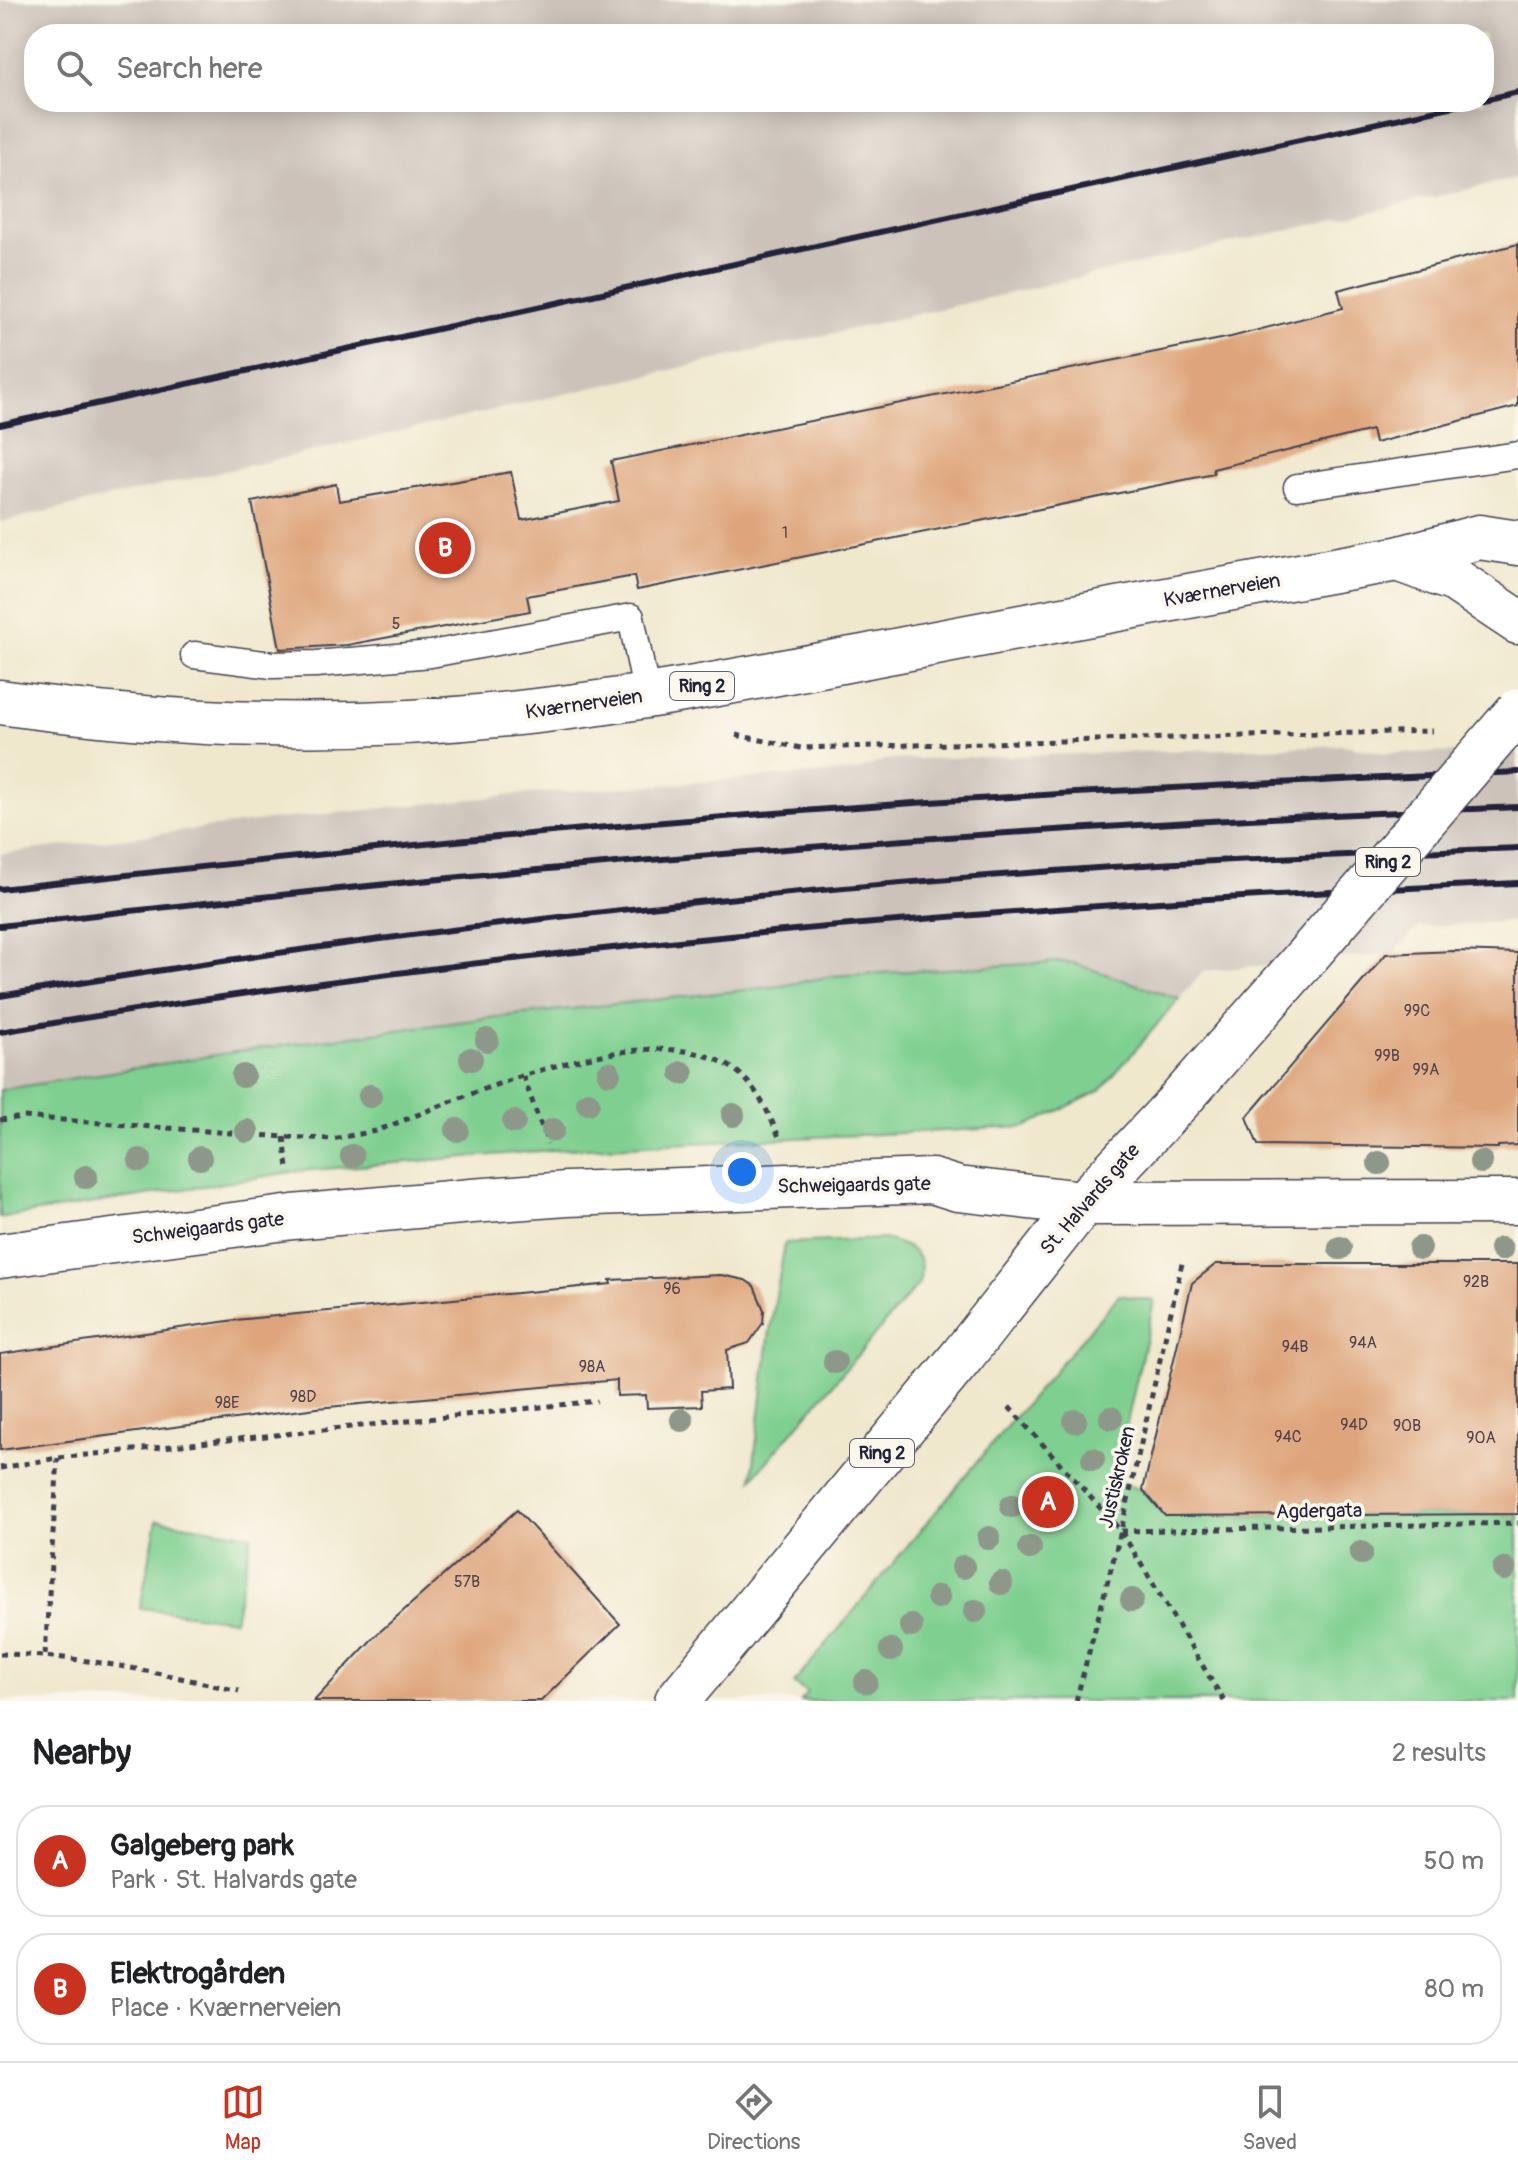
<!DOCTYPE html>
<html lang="en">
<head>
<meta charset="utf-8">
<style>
  body { margin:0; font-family:Pangolin,sans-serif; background:#f2f2f2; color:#202124 }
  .you { position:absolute; left:742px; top:1172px; width:28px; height:28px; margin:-20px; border:6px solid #fff; border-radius:50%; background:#1a73e8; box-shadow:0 0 0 12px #1a73e833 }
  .badge { display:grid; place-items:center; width:52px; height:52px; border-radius:50%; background:#c8321e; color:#fff; font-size:26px; font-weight:700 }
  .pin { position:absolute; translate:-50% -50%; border:4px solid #fff; box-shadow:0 2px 8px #0006 }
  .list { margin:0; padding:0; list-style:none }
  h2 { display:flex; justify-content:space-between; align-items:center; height:104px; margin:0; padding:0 32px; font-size:34px }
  h2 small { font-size:26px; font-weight:400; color:#757577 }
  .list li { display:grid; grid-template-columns:52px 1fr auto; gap:24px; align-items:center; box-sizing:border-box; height:112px; margin:0 16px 16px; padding:0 16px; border:2px solid #e0e0e0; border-radius:32px }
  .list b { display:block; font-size:30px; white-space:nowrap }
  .list p { margin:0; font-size:26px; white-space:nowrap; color:#757577 }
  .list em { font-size:26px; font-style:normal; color:#757577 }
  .icon { flex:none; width:44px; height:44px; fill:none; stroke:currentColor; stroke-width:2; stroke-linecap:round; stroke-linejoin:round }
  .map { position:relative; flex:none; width:1518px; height:1701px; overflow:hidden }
  .search { position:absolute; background:#fff; box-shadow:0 4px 20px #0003; left:24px; right:24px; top:24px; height:88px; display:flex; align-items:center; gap:20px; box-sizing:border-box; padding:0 28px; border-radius:32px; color:#757577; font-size:30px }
  .sheet { height:360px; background:#fff }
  nav { display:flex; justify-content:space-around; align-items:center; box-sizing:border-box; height:112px; border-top:2px solid #e0e0e0; background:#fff; font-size:22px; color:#757577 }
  nav a { display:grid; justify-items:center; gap:4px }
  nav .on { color:#c8321e }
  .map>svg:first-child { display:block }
</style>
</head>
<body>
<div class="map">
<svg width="1518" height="1701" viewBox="0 0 1518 1701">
  <rect width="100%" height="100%" fill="#fbf7ec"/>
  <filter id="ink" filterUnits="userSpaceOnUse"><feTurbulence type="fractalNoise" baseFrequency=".0125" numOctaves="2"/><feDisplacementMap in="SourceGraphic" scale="16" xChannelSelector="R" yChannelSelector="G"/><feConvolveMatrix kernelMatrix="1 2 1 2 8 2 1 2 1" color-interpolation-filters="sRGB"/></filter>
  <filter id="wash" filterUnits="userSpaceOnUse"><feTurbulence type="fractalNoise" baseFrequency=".006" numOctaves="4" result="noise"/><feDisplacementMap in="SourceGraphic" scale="32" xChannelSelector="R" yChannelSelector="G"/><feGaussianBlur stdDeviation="1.8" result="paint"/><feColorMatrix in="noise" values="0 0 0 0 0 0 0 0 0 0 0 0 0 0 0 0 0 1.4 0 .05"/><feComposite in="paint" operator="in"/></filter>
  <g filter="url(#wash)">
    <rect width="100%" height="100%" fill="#f0e8cd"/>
    <!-- industrial -->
    <path fill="#ccc2b9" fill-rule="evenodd" d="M 0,0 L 1518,0 L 1518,178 L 0,522 ZM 1484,34 L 1484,102 L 34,102 L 34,34 Z
      M 1344,745 L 1384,753 L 1518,752 L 1518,921 L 1418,927 L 1394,953 L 1204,971 L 1179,999 L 1073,963 L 1059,962 L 831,976 L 781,986 L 480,1019 L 247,1050 L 0,1090 L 0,854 L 269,820 L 512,795 L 857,771 L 884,760 Z"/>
    <!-- green -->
    <path fill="#7fd090" stroke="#507966" stroke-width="2" d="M 1059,962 L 1073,963 L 1179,999 L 1100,1091 L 1025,1127 L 565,1149 L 299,1171 L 0,1218 L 0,1090 L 247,1050 L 480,1019 L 781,986 L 831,976 Z
      M 884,1239 C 910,1246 927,1252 919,1283 L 752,1479 L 769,1337 L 785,1243 Z
      M 1119,1295 L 1154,1301 L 1114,1481 L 1143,1490 L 1165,1516 L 1518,1514 L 1518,1701 L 801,1701 L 807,1693 L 794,1683 L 996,1439 Z
      M 157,1520 L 252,1535 L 234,1620 L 140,1608 Z"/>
    <g id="blocks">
      <!-- building -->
      <path fill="#dea57b" d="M 1518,244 L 1518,406 L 1375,443 L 1372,430 L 1213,469 L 1214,474 L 637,590 L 634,576 L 527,596 L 530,611 L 347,645 L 280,649 L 252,502 L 336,484 L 339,501 L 511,472 L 521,520 L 619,501 L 611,461 L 1231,337 L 1343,308 L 1338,290 Z
        M 1454,951 L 1518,953 L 1518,1145 L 1498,1146 L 1498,1148 L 1258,1145 L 1247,1117 L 1386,954 Z
        M 1216,1264 L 1518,1264 L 1518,1514 L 1165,1516 L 1143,1490 L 1192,1283 Z
        M 721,1275 L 745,1280 L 754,1286 L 764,1310 L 763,1323 L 749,1343 L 727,1350 L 729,1389 L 701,1391 L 702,1406 L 647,1408 L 646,1395 L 617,1396 L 617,1380 L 317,1408 L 0,1450 L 0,1354 L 235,1320 L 611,1284 L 610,1280 Z
        M 517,1510 L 620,1624 L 541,1701 L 314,1701 L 375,1636 Z"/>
    </g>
  </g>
  <g filter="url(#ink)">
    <use href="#blocks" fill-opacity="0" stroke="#414051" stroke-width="2"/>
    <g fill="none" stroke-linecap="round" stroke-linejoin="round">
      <!-- lane casing -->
      <g stroke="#414051" stroke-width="29">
        <path id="lane" d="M 1297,487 L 1518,455
          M 194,655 L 272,665 L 316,664 L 431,654 L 631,617 L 647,696"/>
      </g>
      <!-- street casing -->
      <g stroke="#414051" stroke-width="47">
        <path id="street" d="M 0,1256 L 293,1217 L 472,1201 L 567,1194 L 932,1181 L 958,1189 L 1083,1203"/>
      </g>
      <!-- secondary casing -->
      <g stroke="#414051" stroke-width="47">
        <path id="secondary" d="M 1083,1203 L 1518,1202"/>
      </g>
      <!-- primary casing -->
      <g stroke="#414051" stroke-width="47">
        <path id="primary" d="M 1397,559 L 1455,580 L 1518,622
          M 0,702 C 168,726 341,732 509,714 C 639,701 767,675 894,651 C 1062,619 1229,588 1397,559 L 1479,537 L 1518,543
          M 677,1701 L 963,1355 L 1083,1203 L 1180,1100 L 1301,963"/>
      </g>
      <!-- path -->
      <path stroke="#414051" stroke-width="5" stroke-dasharray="6 6" stroke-linecap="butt" d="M 736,735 L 801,748 L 1432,731
        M 523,1076 L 548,1144
        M 0,1120 L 23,1117 L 284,1137 L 332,1139 L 376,1131 C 462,1099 648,1011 732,1068 C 756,1084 768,1112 779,1137
        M 284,1137 L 288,1168
        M 1009,1407 L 1121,1531 L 1224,1701
        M 0,1468 L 58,1458 L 597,1401
        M 1121,1531 L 1518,1523
        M 0,1654 C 82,1655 159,1673 239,1691
        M 45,1655 L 58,1458
        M 1076,1701 L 1121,1531 L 1183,1259"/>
      <!-- lane -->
      <use href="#lane" stroke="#fff" stroke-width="26"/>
      <!-- street -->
      <use href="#street" stroke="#fff" stroke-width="44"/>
      <!-- secondary -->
      <use href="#secondary" stroke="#fff" stroke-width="44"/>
      <!-- primary -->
      <use href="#primary" stroke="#fff" stroke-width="44"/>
      <!-- rail -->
      <path stroke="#22223b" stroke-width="6" d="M 1484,100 L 1518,92
        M 0,425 L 1473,102
        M 0,889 C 253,861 507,834 762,814 C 1013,794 1266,783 1518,772
        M 0,926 C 367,883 736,849 1105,827 C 1243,818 1380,813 1518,807
        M 0,996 C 368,934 740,892 1112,867 C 1247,858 1383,853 1518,848
        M 0,1032 C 502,946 1010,905 1518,883"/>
      <!-- primary-bridge casing -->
      <g stroke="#414051" stroke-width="47" stroke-linecap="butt">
        <path id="primary-bridge" d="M 1301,963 L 1518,711"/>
      </g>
      <!-- primary-bridge -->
      <use href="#primary-bridge" stroke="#fff" stroke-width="44"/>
    </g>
    <!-- trees -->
    <g fill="#8e988a">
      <circle cx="487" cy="1040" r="12"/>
      <circle cx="471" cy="1059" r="12"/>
      <circle cx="609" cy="1073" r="12"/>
      <circle cx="682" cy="1073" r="12"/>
      <circle cx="243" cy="1076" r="12"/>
      <circle cx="370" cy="1096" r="12"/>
      <circle cx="588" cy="1103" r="12"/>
      <circle cx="733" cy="1115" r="12"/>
      <circle cx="514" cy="1122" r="12"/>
      <circle cx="457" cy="1130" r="12"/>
      <circle cx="553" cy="1130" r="12"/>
      <circle cx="247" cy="1131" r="12"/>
      <circle cx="352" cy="1156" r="12"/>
      <circle cx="200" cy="1158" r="12"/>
      <circle cx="140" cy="1160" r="12"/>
      <circle cx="1481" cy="1162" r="12"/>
      <circle cx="1379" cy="1163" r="12"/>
      <circle cx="86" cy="1177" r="12"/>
      <circle cx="1340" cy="1248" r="12"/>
      <circle cx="1420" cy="1248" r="12"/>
      <circle cx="1501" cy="1249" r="12"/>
      <circle cx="835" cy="1362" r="12"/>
      <circle cx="1111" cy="1418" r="12"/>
      <circle cx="682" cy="1420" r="12"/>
      <circle cx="1075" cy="1421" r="12"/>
      <circle cx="1093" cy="1459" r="12"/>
      <circle cx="1012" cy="1506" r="12"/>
      <circle cx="1055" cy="1516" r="12"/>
      <circle cx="989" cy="1538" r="12"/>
      <circle cx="1030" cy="1548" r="12"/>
      <circle cx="1361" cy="1553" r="12"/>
      <circle cx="963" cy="1567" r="12"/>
      <circle cx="1504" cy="1569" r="12"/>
      <circle cx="1001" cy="1583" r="12"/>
      <circle cx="938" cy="1597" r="12"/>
      <circle cx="1132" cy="1600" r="12"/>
      <circle cx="975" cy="1611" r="12"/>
      <circle cx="911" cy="1626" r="12"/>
      <circle cx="891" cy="1650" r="12"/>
      <circle cx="866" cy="1682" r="12"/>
    </g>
  </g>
  <g text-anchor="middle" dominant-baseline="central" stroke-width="7" stroke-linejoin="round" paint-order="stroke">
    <!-- number labels -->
    <g font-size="16" fill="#51434b">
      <text x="785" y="533">1</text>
      <text x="396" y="624">5</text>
      <text x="1417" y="1011">99C</text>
      <text x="1387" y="1056">99B</text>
      <text x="1426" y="1070">99A</text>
      <text x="1476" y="1282">92B</text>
      <text x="672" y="1289">96</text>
      <text x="1363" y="1343">94A</text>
      <text x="1295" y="1347">94B</text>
      <text x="592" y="1367">98A</text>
      <text x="303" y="1397">98D</text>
      <text x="227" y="1403">98E</text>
      <text x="1354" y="1425">94D</text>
      <text x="1407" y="1426">90B</text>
      <text x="1288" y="1437">94C</text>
      <text x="1481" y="1438">90A</text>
      <text x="467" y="1582">57B</text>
    </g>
    <!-- shield labels -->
    <g fill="#fbf7ec" stroke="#636270" stroke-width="2">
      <rect x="670" y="672" width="64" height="28" rx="6"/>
      <rect x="1356" y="848" width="64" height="28" rx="6"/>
      <rect x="850" y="1439" width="64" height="28" rx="6"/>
    </g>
    <g font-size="18" font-weight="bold" fill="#22223b">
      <text x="702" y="686">Ring 2</text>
      <text x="1388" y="862">Ring 2</text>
      <text x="882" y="1453">Ring 2</text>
    </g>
    <!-- street labels -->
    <g font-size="20" fill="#22223b" stroke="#fbf7ec">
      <text transform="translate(1222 590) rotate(-10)">Kværnerveien</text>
      <text transform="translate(584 704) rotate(-8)">Kværnerveien</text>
      <text transform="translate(854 1185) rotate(-1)">Schweigaards gate</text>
      <text transform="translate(1090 1199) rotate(-49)">St. Halvards gate</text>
      <text transform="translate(208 1228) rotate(-7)">Schweigaards gate</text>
      <text transform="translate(1117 1477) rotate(-77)">Justiskroken</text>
      <text transform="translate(1319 1511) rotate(-1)">Agdergata</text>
    </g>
  </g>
</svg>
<div class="you"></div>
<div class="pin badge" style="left:1048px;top:1502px">A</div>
<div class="pin badge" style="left:445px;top:548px">B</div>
<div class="search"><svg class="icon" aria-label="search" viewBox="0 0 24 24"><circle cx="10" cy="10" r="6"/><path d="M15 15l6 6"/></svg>Search here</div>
</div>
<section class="sheet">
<h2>Nearby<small>2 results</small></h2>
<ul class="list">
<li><span class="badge">A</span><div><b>Galgeberg park</b><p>Park · St. Halvards gate</p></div><em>50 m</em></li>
<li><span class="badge">B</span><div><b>Elektrogården</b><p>Place · Kværnerveien</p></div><em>80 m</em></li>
</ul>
</section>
<nav>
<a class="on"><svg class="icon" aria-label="map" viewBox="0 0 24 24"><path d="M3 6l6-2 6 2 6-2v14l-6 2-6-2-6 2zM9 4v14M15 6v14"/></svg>Map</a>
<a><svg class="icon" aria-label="directions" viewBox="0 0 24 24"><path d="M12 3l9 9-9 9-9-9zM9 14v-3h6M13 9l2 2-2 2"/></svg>Directions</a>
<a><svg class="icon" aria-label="saved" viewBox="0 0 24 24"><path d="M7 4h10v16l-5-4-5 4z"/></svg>Saved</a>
</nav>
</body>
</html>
